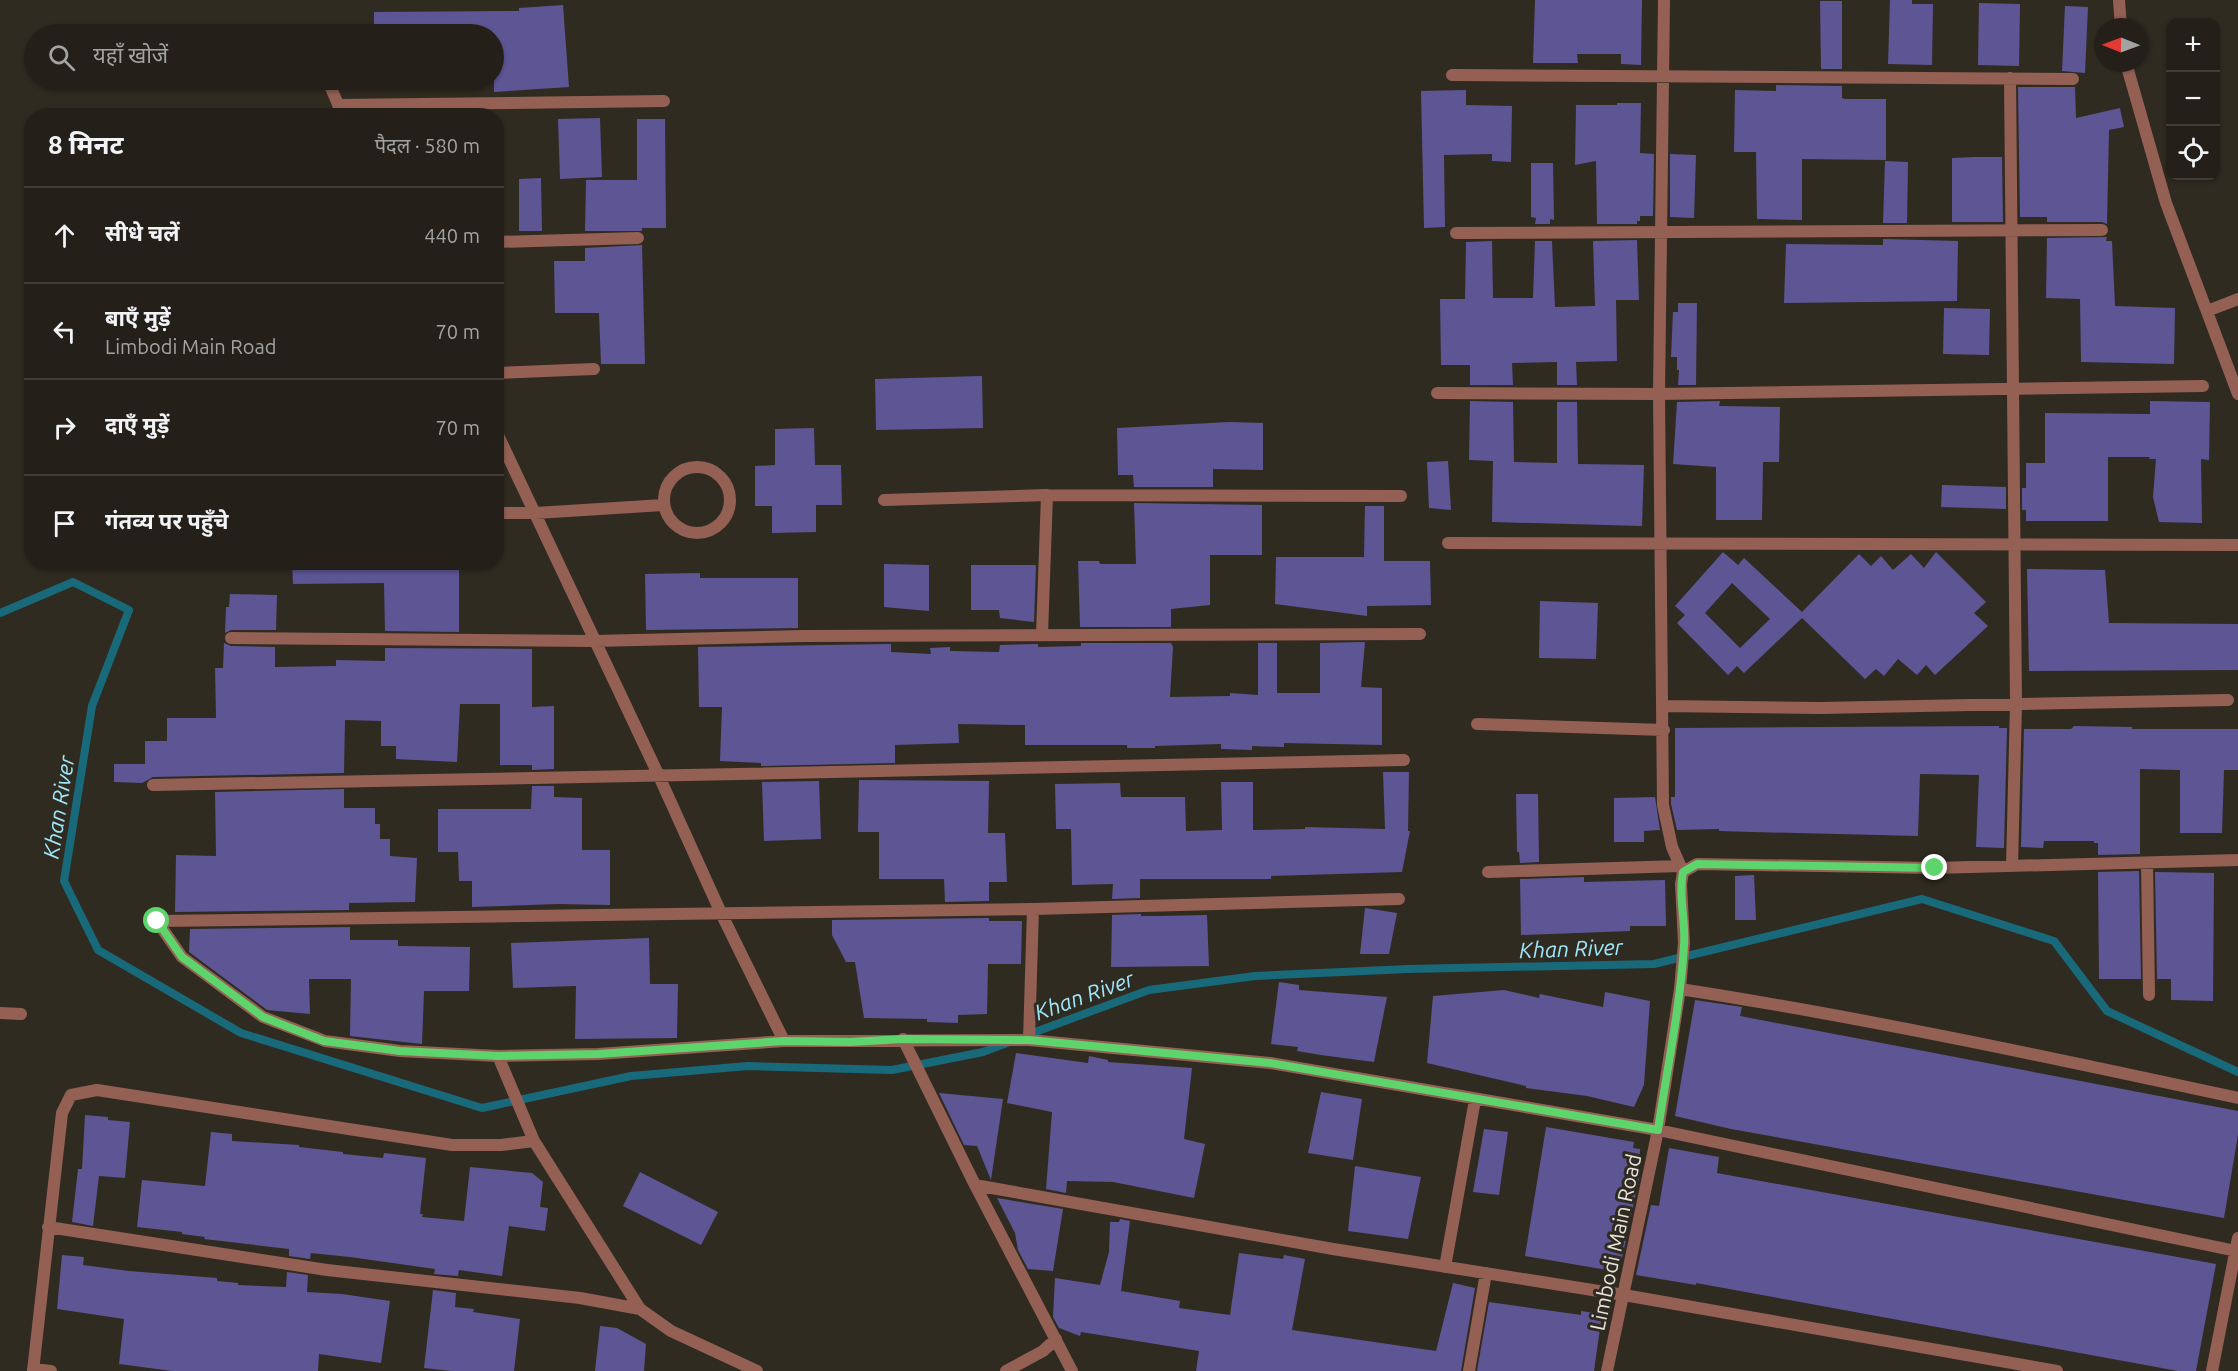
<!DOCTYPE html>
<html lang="hi">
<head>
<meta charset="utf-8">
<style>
  body { margin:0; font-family:Ubuntu,"Noto Sans Devanagari",sans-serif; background:#2c2822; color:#f1f3f6 }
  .controls { position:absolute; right:18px; top:18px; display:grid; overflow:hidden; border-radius:12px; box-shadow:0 2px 4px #0004 }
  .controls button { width:54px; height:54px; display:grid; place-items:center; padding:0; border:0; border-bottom:2px solid #413e38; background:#242019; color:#f1f3f6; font:30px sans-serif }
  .compass { position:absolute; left:2094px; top:18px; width:54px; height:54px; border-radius:50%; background:#242019; box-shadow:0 2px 4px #0004; rotate:271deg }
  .stop { position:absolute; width:18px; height:18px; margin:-14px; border:4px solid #5dd56c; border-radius:50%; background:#fff }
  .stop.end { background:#5dd56c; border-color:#fff; box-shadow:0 2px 6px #0008 }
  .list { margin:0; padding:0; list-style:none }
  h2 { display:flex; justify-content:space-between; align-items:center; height:78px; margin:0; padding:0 24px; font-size:26px }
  h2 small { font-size:20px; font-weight:400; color:#a3a3a2 }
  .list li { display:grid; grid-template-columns:39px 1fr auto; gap:18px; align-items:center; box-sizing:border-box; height:96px; padding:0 24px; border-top:2px solid #413e38 }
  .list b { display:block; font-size:22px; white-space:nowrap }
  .list p { margin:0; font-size:20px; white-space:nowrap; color:#a3a3a2 }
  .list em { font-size:20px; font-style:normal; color:#a3a3a2 }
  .icon { flex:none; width:33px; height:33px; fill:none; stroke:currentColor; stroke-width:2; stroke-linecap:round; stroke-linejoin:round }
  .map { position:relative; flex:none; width:2238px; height:1371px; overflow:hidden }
  .search { position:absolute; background:#242019; box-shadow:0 2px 4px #0004; left:24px; top:24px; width:480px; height:66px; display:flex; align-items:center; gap:15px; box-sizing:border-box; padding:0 21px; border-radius:33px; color:#a3a3a2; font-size:22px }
  .panel { position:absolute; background:#242019; box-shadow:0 2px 4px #0004; left:24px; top:108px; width:480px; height:462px; border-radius:24px }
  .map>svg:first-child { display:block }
</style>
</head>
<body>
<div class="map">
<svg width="2238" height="1371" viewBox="0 0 2238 1371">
  <rect width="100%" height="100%" fill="#302b21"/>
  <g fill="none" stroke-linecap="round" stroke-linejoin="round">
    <!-- stream -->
    <path stroke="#186a7b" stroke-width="8" d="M 0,613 L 73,582 L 129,610 L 92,706 L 64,881 L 98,950 L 241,1033 L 482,1108 L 631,1076 L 748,1066 L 892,1070 L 983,1052 L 1007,1043
      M 1027,1035 L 1149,990 L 1255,976 L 1408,969 L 1654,964 L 1922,899 L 2054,941 L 2107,1011 L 2238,1072"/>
  </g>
  <!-- building -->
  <path fill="#5e5594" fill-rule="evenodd" d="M 1535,0 L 1642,0 L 1641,65 L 1621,64 L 1621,54 L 1577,54 L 1578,63 L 1533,63 Z
    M 1890,0 L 1912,0 L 1912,4 L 1933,4 L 1932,65 L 1888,64 Z
    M 1820,1 L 1842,1 L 1842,69 L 1821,69 Z
    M 1979,3 L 2020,4 L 2019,66 L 1978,65 Z
    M 563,5 L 569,87 L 494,92 L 494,34 L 374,34 L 374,12 L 519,11 L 519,8 Z
    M 2065,6 L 2088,7 L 2085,73 L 2062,71 Z
    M 1776,85 L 1842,86 L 1842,98 L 1845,99 L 1886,99 L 1886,160 L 1802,159 L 1802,220 L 1757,219 L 1756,152 L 1734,152 L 1735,90 L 1776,91 Z
    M 2018,87 L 2075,87 L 2076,118 L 2120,108 L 2124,127 L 2109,130 L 2107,224 L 2102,222 L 2047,222 L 2047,217 L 2020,217 Z
    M 1466,90 L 1466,105 L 1512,106 L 1511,162 L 1492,161 L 1492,154 L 1444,155 L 1445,227 L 1424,228 L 1421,91 Z
    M 1617,103 L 1641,103 L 1640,153 L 1654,154 L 1653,216 L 1640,216 L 1640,221 L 1637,221 L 1637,224 L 1597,224 L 1596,161 L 1575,165 L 1576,105 L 1617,105 Z
    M 600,118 L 602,177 L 560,179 L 558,119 Z
    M 637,119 L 665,119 L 666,228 L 642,228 L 642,231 L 585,231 L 586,180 L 637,180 Z
    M 1670,154 L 1696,155 L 1694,218 L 1670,217 Z
    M 1974,157 L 2002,157 L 2003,222 L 1952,222 L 1952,158 Z
    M 1885,161 L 1908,162 L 1907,223 L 1883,223 Z
    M 1531,163 L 1553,163 L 1554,220 L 1550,219 L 1550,224 L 1535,224 L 1536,218 L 1531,217 Z
    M 541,178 L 542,231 L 519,231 L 519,179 Z
    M 2107,237 L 2106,241 L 2112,241 L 2115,306 L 2175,308 L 2174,364 L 2081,362 L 2080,299 L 2046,298 L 2047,238 Z
    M 1883,239 L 1958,241 L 1957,301 L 1784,303 L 1786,244 L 1883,245 Z
    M 1637,240 L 1639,300 L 1616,300 L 1617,361 L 1576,362 L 1577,385 L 1557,385 L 1557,362 L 1512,363 L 1513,385 L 1470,385 L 1470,365 L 1441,365 L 1440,299 L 1465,299 L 1466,242 L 1492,241 L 1493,298 L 1533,298 L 1535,241 L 1552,241 L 1555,307 L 1595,306 L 1593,241 Z
    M 642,245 L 645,364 L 601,364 L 599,313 L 555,313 L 554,261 L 585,261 L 585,248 Z
    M 1678,303 L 1697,303 L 1696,385 L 1678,385 L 1679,370 L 1677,370 L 1677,357 L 1671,357 L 1673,312 L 1678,312 Z
    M 1944,308 L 1990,309 L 1989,355 L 1943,354 Z
    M 982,376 L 983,428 L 876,430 L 875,379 Z
    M 1470,401 L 1513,402 L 1514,462 L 1557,463 L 1557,402 L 1577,402 L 1578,464 L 1644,465 L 1642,526 L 1492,522 L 1493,461 L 1469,460 Z
    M 1720,401 L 1719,406 L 1780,407 L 1779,462 L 1763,462 L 1762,520 L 1716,520 L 1716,467 L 1673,464 L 1677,402 Z
    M 2150,401 L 2210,402 L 2209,460 L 2201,459 L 2202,523 L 2159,522 L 2153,497 L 2156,459 L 2149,459 L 2150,457 L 2108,457 L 2108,521 L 2026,521 L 2026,510 L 2022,510 L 2022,488 L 2026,488 L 2026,463 L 2045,463 L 2045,413 L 2150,414 Z
    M 1229,422 L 1263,423 L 1263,470 L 1213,469 L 1213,487 L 1134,487 L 1133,475 L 1118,475 L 1117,428 Z
    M 814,428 L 815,465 L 841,465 L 842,505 L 816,505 L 816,532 L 772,533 L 772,506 L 755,506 L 755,466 L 775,465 L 775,429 Z
    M 1448,461 L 1451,510 L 1429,508 L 1427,462 Z
    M 1942,485 L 2006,487 L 2006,509 L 1941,507 Z
    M 1134,503 L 1262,505 L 1262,555 L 1210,555 L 1210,605 L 1171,609 L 1171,627 L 1080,627 L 1078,561 L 1099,561 L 1100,564 L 1136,564 Z
    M 1365,506 L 1384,506 L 1384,561 L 1430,561 L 1431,605 L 1367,606 L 1367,616 L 1275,604 L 1276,557 L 1364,557 Z
    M 1723,552 L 1738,565 L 1744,558 L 1802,612 L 1859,554 L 1871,566 L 1881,556 L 1893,570 L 1911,554 L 1924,568 L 1936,552 L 1986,602 L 1974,613 L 1988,626 L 1935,675 L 1926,665 L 1917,675 L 1898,659 L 1884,676 L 1876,669 L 1865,679 L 1802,618 L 1744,673 L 1737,666 L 1728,675 L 1677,623 L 1685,615 L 1675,606 ZM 1732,583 L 1770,619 L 1740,648 L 1705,613 Z
    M 292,562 L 459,562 L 459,632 L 385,631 L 384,583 L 293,584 Z
    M 884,564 L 929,565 L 929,611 L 884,607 Z
    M 971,565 L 1036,565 L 1034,622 L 1000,618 L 999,610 L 971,610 Z
    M 2027,569 L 2105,570 L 2109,623 L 2238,624 L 2238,670 L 2029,671 Z
    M 700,573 L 700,578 L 798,578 L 798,628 L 646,630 L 645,574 Z
    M 230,594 L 277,595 L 276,630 L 231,630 L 225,633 L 226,607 L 229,607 Z
    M 1540,601 L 1598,603 L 1596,659 L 1539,658 Z
    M 1365,642 L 1361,687 L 1382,688 L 1382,745 L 1284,743 L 1284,747 L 1252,746 L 1252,750 L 1221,749 L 1221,744 L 1155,746 L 1155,748 L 1127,748 L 1127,745 L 1025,745 L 1025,725 L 958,724 L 959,743 L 895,745 L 895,763 L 761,766 L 761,763 L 720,761 L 722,707 L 699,707 L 698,647 L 891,644 L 891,652 L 931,654 L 930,648 L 950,647 L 950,651 L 999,652 L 1000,645 L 1038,644 L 1038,647 L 1081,646 L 1081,643 L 1171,643 L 1173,647 L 1170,697 L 1230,696 L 1230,693 L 1258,695 L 1258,643 L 1277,643 L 1277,693 L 1320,693 L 1320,643 Z
    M 224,643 L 231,646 L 275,647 L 275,667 L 336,666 L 336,660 L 385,661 L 385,648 L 532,649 L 532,707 L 554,706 L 554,769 L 532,770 L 532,765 L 500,765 L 500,704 L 460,704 L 457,762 L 396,759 L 396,746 L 381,746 L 381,721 L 345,720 L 344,773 L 153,777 L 142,783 L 114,782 L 114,764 L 145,764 L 145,741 L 167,741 L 167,718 L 216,718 L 215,668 L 223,668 Z
    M 1999,726 L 1999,728 L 2007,728 L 2004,848 L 1976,847 L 1979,775 L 1920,774 L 1918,836 L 1753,832 L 1719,831 L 1719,829 L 1677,830 L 1671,804 L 1671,797 L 1675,797 L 1675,728 Z
    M 2074,726 L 2132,727 L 2132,729 L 2238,729 L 2238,770 L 2224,770 L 2222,833 L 2180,833 L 2180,770 L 2140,769 L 2140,854 L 2098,855 L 2098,843 L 2094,843 L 2094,841 L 2044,841 L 2043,848 L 2021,847 L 2024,729 L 2071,729 Z
    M 1383,772 L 1409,772 L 1408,831 L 1410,831 L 1402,872 L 1271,876 L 1271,879 L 1140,879 L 1140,898 L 1112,899 L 1113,884 L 1072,885 L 1071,829 L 1056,829 L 1055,784 L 1120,783 L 1121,797 L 1185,797 L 1186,831 L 1222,830 L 1221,782 L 1253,782 L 1253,830 L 1305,829 L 1305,827 L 1385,829 Z
    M 859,780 L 989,781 L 988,833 L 1005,833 L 1007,882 L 989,882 L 989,901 L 945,902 L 944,879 L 879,879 L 879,832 L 858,832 Z
    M 819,781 L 821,839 L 764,841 L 762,782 Z
    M 532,786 L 554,786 L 554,797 L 582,798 L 582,850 L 610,850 L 610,905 L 559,904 L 472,907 L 472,881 L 459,881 L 458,852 L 438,852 L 438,809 L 531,809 Z
    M 344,789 L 344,808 L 375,808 L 375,824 L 380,824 L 380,839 L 390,839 L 390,856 L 417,858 L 415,902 L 349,903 L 349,910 L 175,912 L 176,855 L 216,856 L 215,792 Z
    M 1516,794 L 1538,794 L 1539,862 L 1520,863 L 1519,852 L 1517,852 Z
    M 1655,797 L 1660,830 L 1644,831 L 1644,842 L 1614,842 L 1614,798 Z
    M 2139,871 L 2141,979 L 2099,979 L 2098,872 Z
    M 2155,872 L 2214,873 L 2213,1001 L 2171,1000 L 2171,979 L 2157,979 Z
    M 1754,875 L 1756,920 L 1735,920 L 1735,876 Z
    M 1584,877 L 1584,882 L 1665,880 L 1666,926 L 1630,926 L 1630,931 L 1521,935 L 1520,879 Z
    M 1365,908 L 1397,913 L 1389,954 L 1360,954 Z
    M 1141,914 L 1141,916 L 1159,916 L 1207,915 L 1209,966 L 1111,967 L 1112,915 Z
    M 989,918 L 989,921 L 1022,921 L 1021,964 L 988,964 L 987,1014 L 958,1015 L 958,1023 L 927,1022 L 927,1019 L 864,1018 L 855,962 L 846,962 L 832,935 L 832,920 Z
    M 350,927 L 350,940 L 398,940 L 398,946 L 470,947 L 469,991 L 424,991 L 422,1044 L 350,1036 L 351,979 L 309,979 L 310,1014 L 267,1010 L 189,952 L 190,929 Z
    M 649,938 L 650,984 L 678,984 L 677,1038 L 575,1039 L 576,986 L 513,988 L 511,943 Z
    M 1279,982 L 1299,985 L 1299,990 L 1387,997 L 1374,1062 L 1321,1055 L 1297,1051 L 1298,1047 L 1271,1044 Z
    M 1504,990 L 1539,998 L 1540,994 L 1603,1007 L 1605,992 L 1650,1001 L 1644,1085 L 1634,1107 L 1587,1096 L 1526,1088 L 1526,1086 L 1427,1063 L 1433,996 Z
    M 1695,1000 L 1742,1007 L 1740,1016 L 2238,1111 L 2238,1135 L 2224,1218 L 1731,1129 L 1675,1116 Z
    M 1016,1053 L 1088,1063 L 1089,1056 L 1108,1060 L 1108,1062 L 1192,1068 L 1184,1139 L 1205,1144 L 1194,1198 L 1113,1182 L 1067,1181 L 1066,1193 L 1046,1189 L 1052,1112 L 1007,1103 Z
    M 1321,1092 L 1362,1099 L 1353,1160 L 1308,1153 Z
    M 939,1093 L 1003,1099 L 991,1180 L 977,1146 L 964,1145 Z
    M 85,1115 L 108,1117 L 108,1120 L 130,1122 L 125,1178 L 99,1176 L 93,1226 L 72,1222 L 78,1169 L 82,1169 Z
    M 1546,1127 L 1634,1142 L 1633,1148 L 1640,1149 L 1639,1179 L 1619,1272 L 1525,1256 Z
    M 1484,1129 L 1508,1132 L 1499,1195 L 1473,1192 Z
    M 211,1132 L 232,1134 L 232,1141 L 299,1145 L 299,1147 L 343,1152 L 343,1154 L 383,1158 L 384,1153 L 426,1158 L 420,1214 L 423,1214 L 422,1217 L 464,1221 L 470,1167 L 532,1173 L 543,1182 L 540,1207 L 548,1208 L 545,1231 L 509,1226 L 502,1276 L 459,1270 L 458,1276 L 434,1274 L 435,1269 L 350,1257 L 311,1253 L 310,1259 L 289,1256 L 289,1249 L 204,1239 L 205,1237 L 182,1234 L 182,1232 L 137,1227 L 142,1180 L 205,1186 Z
    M 1669,1148 L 1719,1157 L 1717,1173 L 2216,1264 L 2196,1371 L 2178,1371 L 1696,1283 L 1696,1285 L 1636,1275 L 1651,1205 L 1659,1206 Z
    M 1355,1166 L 1421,1177 L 1408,1239 L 1348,1231 Z
    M 640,1172 L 718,1212 L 701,1245 L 623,1206 Z
    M 997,1198 L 1063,1209 L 1053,1271 L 1028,1269 L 1018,1250 L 1015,1233 Z
    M 1120,1219 L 1130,1221 L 1121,1291 L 1180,1301 L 1179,1308 L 1230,1315 L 1239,1253 L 1283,1259 L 1284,1255 L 1305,1259 L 1292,1330 L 1436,1351 L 1453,1283 L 1475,1288 L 1461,1371 L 1196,1371 L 1199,1351 L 1081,1332 L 1080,1336 L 1059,1328 L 1053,1317 L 1055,1278 L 1100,1285 L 1109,1252 L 1110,1222 L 1119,1222 Z
    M 62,1255 L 84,1257 L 83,1265 L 129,1271 L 217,1278 L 217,1281 L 238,1283 L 238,1285 L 286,1287 L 287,1272 L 308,1275 L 307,1292 L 342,1294 L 390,1301 L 381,1363 L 319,1354 L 318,1371 L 172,1371 L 119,1364 L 124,1319 L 57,1309 Z
    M 433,1290 L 456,1293 L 455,1307 L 474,1309 L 473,1312 L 520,1319 L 514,1371 L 451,1371 L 424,1368 Z
    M 1489,1302 L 1581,1315 L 1581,1311 L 1602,1314 L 1594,1371 L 1477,1371 Z
    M 600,1326 L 617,1328 L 646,1344 L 644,1371 L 595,1371 Z"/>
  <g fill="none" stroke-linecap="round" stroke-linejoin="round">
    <!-- service -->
    <path stroke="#946054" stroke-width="12" d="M 0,1013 L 21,1014"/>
    <!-- minor -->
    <path stroke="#946054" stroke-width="12" d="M 1664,0 L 1659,394 L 1663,805 L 1672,847 L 1683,872
      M 2119,0 L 2121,27
      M 2126,63 L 2166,203 L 2238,394
      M 1452,75 L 2073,79
      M 2010,78 L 2016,704 L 2012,866
      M 331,88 L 343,116
      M 338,105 L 664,101
      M 1456,233 L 2102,230
      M 496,242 L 638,238
      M 2207,311 L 2238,299
      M 496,373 L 594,369
      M 1437,393 L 1659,394 L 2203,386
      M 496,431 L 658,774 L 721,913 L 784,1041 L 1029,1040 L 1270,1063 L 1658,1130 L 2236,1251
      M664 500a33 33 0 1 1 66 0a33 33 0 1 1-66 0Z
      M 884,500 L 1047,495 L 1401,496
      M 496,513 L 536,513 L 663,505
      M 1448,543 L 2238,545
      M 1042,634 L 1047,495
      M 231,638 L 594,641 L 803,636 L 1420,634
      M 1664,706 L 1820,708 L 2228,700
      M 1477,724 L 1664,730
      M 153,785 C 570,776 987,772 1404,760
      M 2147,863 L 2149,995
      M 1488,872 L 1680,866
      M 1683,872 L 1697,864 L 1934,868 L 2238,860
      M 157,921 L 1033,909 L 1399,899
      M 157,921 L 182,957 L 263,1017 L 325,1041 L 400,1051 L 498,1056 L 598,1054 L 784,1041
      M 1680,989 C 1867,1018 2053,1058 2238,1098
      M 903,1039 L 975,1185 L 1072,1371
      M 1029,1040 L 1033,909
      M 534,1141 L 640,1309
      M 975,1185 L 1333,1249 L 1624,1295 L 2057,1371
      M 48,1227 L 327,1270 L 580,1298 L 640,1309 L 671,1331 L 757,1371
      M 1445,1267 L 1475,1100
      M 33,1369 L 51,1371
      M 33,1371 L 62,1113 L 71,1095 L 97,1090 L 452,1145 L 501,1145 L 534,1141 L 498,1056
      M 1006,1371 L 1043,1351 L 1056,1339
      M 1469,1371 L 1486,1273
      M 1607,1371 L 1658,1130 L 1680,989 L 1684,943 L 1681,884 L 1683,872
      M 2212,1371 L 2238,1238"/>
  </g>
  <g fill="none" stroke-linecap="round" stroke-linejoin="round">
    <!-- route -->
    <path stroke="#5dd56c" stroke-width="8" d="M 157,921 L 182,957 L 263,1017 L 324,1041 L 400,1051 L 498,1056 L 598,1054 L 784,1041 L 850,1042 L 903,1039 L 1029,1040 L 1270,1063 L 1658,1130 C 1667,1069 1680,1008 1684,946 C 1686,921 1678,897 1683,872 L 1697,864 L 1935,868"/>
  </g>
  <g text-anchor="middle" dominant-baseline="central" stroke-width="6" stroke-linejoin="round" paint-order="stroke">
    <!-- street labels -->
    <g font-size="21" fill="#e7e4dd" stroke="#302b21">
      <text transform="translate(1615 1242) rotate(-78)">Limbodi Main Road</text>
    </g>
    <!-- water labels -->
    <g font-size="22" font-style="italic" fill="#9fe8fb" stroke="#302b21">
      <text transform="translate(58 807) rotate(-81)">Khan River</text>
      <text transform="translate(1571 948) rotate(-2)">Khan River</text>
      <text transform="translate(1084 995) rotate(-20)">Khan River</text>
    </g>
  </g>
</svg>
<div class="controls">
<button>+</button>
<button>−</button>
<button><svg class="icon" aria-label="locate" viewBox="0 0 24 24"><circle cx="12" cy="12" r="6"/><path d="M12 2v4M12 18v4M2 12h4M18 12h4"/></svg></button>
</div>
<svg class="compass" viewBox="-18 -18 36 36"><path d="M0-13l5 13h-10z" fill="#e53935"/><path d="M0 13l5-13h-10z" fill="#a3a3a2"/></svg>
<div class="stop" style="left:157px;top:921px"></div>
<div class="stop end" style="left:1935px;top:868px"></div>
<div class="search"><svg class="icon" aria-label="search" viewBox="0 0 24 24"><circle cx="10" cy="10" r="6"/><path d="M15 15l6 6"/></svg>यहाँ खोजें</div>
<section class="panel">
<h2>8 मिनट<small>पैदल · 580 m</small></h2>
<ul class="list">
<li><svg class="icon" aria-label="ahead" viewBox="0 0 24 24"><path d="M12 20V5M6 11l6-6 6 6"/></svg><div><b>सीधे चलें</b></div><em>440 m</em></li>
<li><svg class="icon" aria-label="left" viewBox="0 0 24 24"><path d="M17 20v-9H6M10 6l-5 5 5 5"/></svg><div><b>बाएँ मुड़ें</b><p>Limbodi Main Road</p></div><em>70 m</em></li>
<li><svg class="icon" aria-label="right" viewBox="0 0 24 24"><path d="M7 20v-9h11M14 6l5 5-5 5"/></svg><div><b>दाएँ मुड़ें</b></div><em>70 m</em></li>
<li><svg class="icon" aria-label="arrive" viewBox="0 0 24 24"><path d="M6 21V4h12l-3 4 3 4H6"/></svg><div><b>गंतव्य पर पहुँचे</b></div></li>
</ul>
</section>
</div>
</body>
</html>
